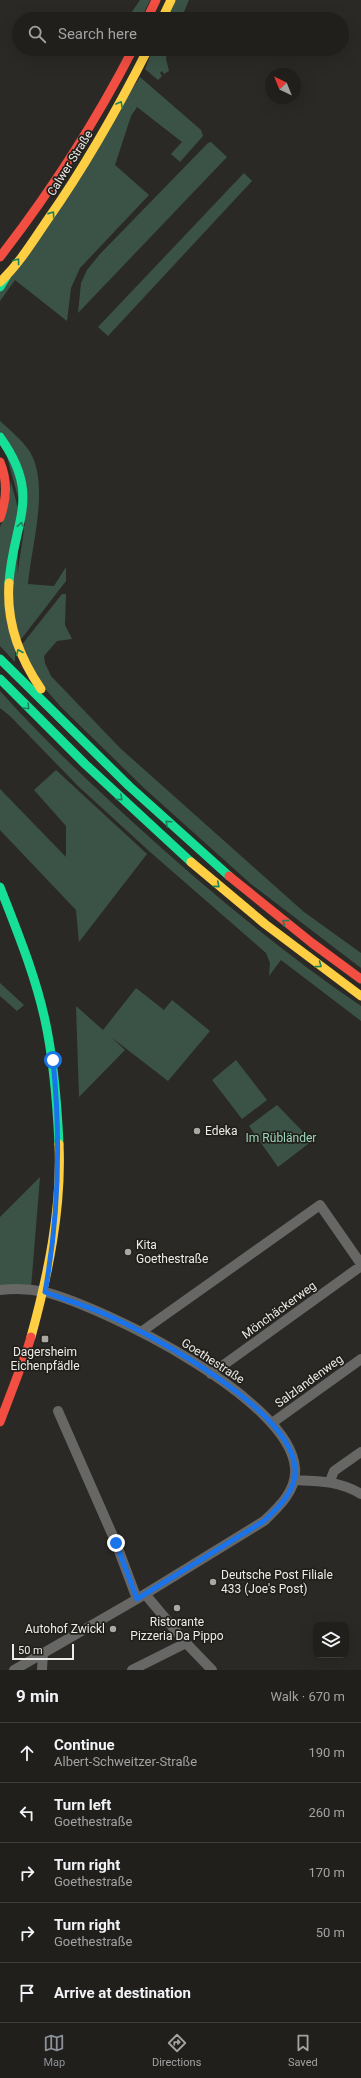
<!DOCTYPE html>
<html lang="en">
<head>
<meta charset="utf-8">
<style>
  body { margin:0; font-family:Roboto,sans-serif; background:#2d2c29; color:#f1f3f6 }
  .controls { position:absolute; right:12px; bottom:12px; display:grid; overflow:hidden; border-radius:8px; box-shadow:0 4px 16px #0002 }
  .controls button { width:36px; height:36px; display:grid; place-items:center; padding:0; border:0; border-bottom:1px solid #3d3d3b; background:#201f1c; color:#f1f3f6; font:20px sans-serif }
  .compass { position:absolute; left:265px; top:68px; width:36px; height:36px; border-radius:50%; background:#201f1c; box-shadow:0 4px 16px #0002; rotate:317deg }
  .scale { position:absolute; left:12px; bottom:10px; width:62px; box-sizing:border-box; padding-left:4px; border:2px solid #edece9; border-top:0; font-size:11px; line-height:14px; white-space:nowrap; color:#edece9; -webkit-text-stroke:3px #22201b; paint-order:stroke }
  .stop { position:absolute; width:12px; height:12px; margin:-9px; border:3px solid #1a73e8; border-radius:50%; background:#fff }
  .stop.end { background:#1a73e8; border-color:#fff; box-shadow:0 1px 4px #0008 }
  .list { margin:0; padding:0; list-style:none }
  h2 { display:flex; justify-content:space-between; align-items:center; height:52px; margin:0; padding:0 16px; font-size:17px }
  h2 small { font-size:13px; font-weight:400; color:#a2a2a3 }
  .list li { display:grid; grid-template-columns:26px 1fr auto; gap:12px; align-items:center; box-sizing:border-box; height:60px; padding:0 16px; border-top:1px solid #3d3d3b }
  .list b { display:block; font-size:15px; white-space:nowrap }
  .list p { margin:0; font-size:13px; white-space:nowrap; color:#a2a2a3 }
  .list em { font-size:13px; font-style:normal; color:#a2a2a3 }
  .icon { flex:none; width:22px; height:22px; fill:none; stroke:currentColor; stroke-width:2; stroke-linecap:round; stroke-linejoin:round }
  .map { position:relative; flex:none; width:361px; height:1670px; overflow:hidden }
  .search { position:absolute; background:#201f1c; box-shadow:0 4px 16px #0002; left:12px; right:12px; top:12px; height:44px; display:flex; align-items:center; gap:10px; box-sizing:border-box; padding:0 14px; border-radius:22px; color:#a2a2a3; font-size:15px }
  .sheet { height:352px; background:#201f1c }
  nav { display:flex; justify-content:space-around; align-items:center; box-sizing:border-box; height:56px; border-top:1px solid #3d3d3b; background:#201f1c; font-size:11px; color:#a2a2a3 }
  nav a { display:grid; justify-items:center; gap:2px }
  nav .on { color:#8c9099 }
  .map>svg:first-child { display:block }
</style>
</head>
<body>
<div class="map">
<svg width="361" height="1670" viewBox="0 0 361 1670">
  <rect width="100%" height="100%" fill="#2b2926"/>
  <!-- green -->
  <path fill="#3b5347" d="M 140,0 L 150,0 L 141,19 L 127,19 Z
    M 175,0 L 189,0 L 181,19 L 166,19 Z
    M 153,49 L 168,49 L 166,59 L 169,71 L 164,74 L 162,71 L 160,73 L 162,76 L 158,80 L 145,69 Z
    M 140,77 L 201,130 L 203,136 L 180,162 L 171,154 L 182,142 L 137,107 L 131,116 L 115,165 L 149,195 L 80,268 L 71,288 L 67,321 L 15,280 L 0,301 L 0,291 Z
    M 211,142 L 227,157 L 78,313 L 81,283 L 87,270 L 100,254 L 208,143 Z
    M 244,173 L 252,181 L 108,336 L 98,327 Z
    M 0,421 C 10,430 22,440 30,452 C 50,486 31,547 28,584 L 54,586 L 66,567 L 66,581 L 19,642 L 12,610 L 25,523 L 0,431 Z
    M 11,482 L 19,512 L 15,662 L 0,646 L 0,527 L 7,511 Z
    M 62,594 L 66,594 L 65,625 L 72,639 L 57,641 L 44,656 L 45,663 L 51,676 L 120,748 L 304,912 L 361,953 L 361,968 L 251,884 L 145,789 L 61,707 L 40,683 L 20,647 Z
    M 0,691 C 42,738 89,782 136,825 C 207,890 281,951 361,1006 L 361,1021 L 281,960 L 269,976 L 270,963 L 266,953 L 149,851 L 78,786 L 10,716 L 0,708 Z
    M 56,770 L 147,854 L 79,942 L 76,910 L 0,830 L 0,789 L 66,857 L 66,826 L 34,790 Z
    M 0,983 L 24,1005 L 17,1011 L 0,996 Z
    M 136,988 L 164,1010 L 172,1000 L 210,1031 L 168,1081 L 111,1037 L 125,1050 L 79,1097 L 76,1006 L 103,1030 Z
    M 236,1060 L 267,1100 L 242,1119 L 212,1080 Z
    M 277,1105 L 312,1141 L 278,1167 L 249,1126 Z
    M 40,1177 L 31,1288 L 0,1289 L 0,1217 Z"/>
  <g fill="none" stroke-linecap="round" stroke-linejoin="round">
    <!-- street -->
    <path stroke="#676766" stroke-width="10" d="M 0,1290 C 15,1288 31,1289 45,1292 C 106,1308 290,1399 295,1468 C 297,1490 279,1507 264,1521 L 137,1599 L 14,1670
      M 141,1332 L 320,1205 L 361,1264
      M 211,1374 L 361,1266
      M 58,1411 L 116,1543 L 137,1599
      M 272,1423 L 361,1359
      M 294,1480 C 319,1481 340,1481 361,1494
      M 330,1481 L 334,1471 L 361,1452
      M 145,1594 L 186,1643 L 212,1670
      M 42,1670 L 43,1653
      M 132,1670 L 186,1643"/>
    <!-- fast -->
    <path stroke="#16e098" stroke-width="9" d="M 0,287 L 6,277
      M 0,437 C 43,497 13,521 9,583
      M 0,659 L 129,786 L 229,876
      M 0,679 L 85,764 L 191,862
      M 0,887 C 17,931 35,974 45,1020 C 54,1061 57,1102 59,1144"/>
    <!-- slow -->
    <path stroke="#ffcf43" stroke-width="9" d="M 162,19 L 171,0
      M 0,282 C 19,264 33,241 48,219 C 86,165 118,108 148,49
      M 9,583 C 6,623 19,657 41,689
      M 191,862 L 265,924 L 361,996
      M 31,1337 C 48,1275 62,1209 59,1144"/>
    <!-- jam -->
    <path stroke="#f24e42" stroke-width="9" d="M 147,19 L 156,0
      M 0,257 C 51,191 95,123 133,49
      M 0,462 C 8,481 7,499 0,518
      M 229,876 L 312,943 L 361,979
      M 0,1422 L 25,1356 L 31,1337"/>
  </g>
  <!-- one-way arrows -->
  <defs><path id="oneway-chevron" d="M-2-3.5L2.5 0L-2 3.5" fill="none" stroke-width="1.6" stroke-linecap="round" stroke-linejoin="round"/></defs>
  <g stroke="#1c805a">
    <use href="#oneway-chevron" transform="translate(120 104) rotate(-61)"/>
    <use href="#oneway-chevron" transform="translate(52 214) rotate(-55)"/>
    <use href="#oneway-chevron" transform="translate(17 261) rotate(-53)"/>
    <use href="#oneway-chevron" transform="translate(21 525) rotate(-79)"/>
    <use href="#oneway-chevron" transform="translate(19 652) rotate(-113)"/>
    <use href="#oneway-chevron" transform="translate(27 707) rotate(46)"/>
    <use href="#oneway-chevron" transform="translate(120 798) rotate(43)"/>
    <use href="#oneway-chevron" transform="translate(168 823) rotate(-138)"/>
    <use href="#oneway-chevron" transform="translate(217 885) rotate(40)"/>
    <use href="#oneway-chevron" transform="translate(285 922) rotate(-142)"/>
    <use href="#oneway-chevron" transform="translate(319 965) rotate(37)"/>
  </g>
  <g fill="none" stroke-linecap="round" stroke-linejoin="round">
    <!-- route -->
    <path stroke="#1a73e8" stroke-width="5" d="M 53,1060 C 61,1139 59,1215 45,1292 C 66,1300 87,1306 107,1315 C 156,1337 291,1410 295,1468 C 297,1490 279,1507 264,1521 L 137,1599 L 116,1543"/>
  </g>
  <!-- markers -->
  <g fill="#a9a8a5" stroke="#22201b" stroke-width="1.5">
    <circle cx="197" cy="1131" r="4"/>
    <circle cx="128" cy="1252" r="4"/>
    <rect x="41" y="1335" width="8" height="8" rx="2"/>
    <circle cx="213" cy="1582" r="4"/>
    <circle cx="177" cy="1608" r="4"/>
    <circle cx="113" cy="1629" r="4"/>
  </g>
  <g text-anchor="middle" dominant-baseline="central" stroke-width="3.5" stroke-linejoin="round" paint-order="stroke">
    <!-- street labels -->
    <g font-size="12" fill="#edece9" stroke="#22201b">
      <text transform="translate(70 163) rotate(-58)">Calwer Straße</text>
      <text transform="translate(279 1310) rotate(-36)">Mönchäckerweg</text>
      <text transform="translate(213 1361) rotate(33)">Goethestraße</text>
      <text transform="translate(309 1381) rotate(-36)">Salzlandenweg</text>
    </g>
    <!-- poi labels -->
    <g font-size="12" fill="#edece9" stroke="#22201b" text-anchor="start">
      <text x="205" y="1131">Edeka</text>
      <text x="136" y="1245">Kita<tspan x="136" dy="14">Goethestraße</tspan></text>
      <text x="45" y="1352" text-anchor="middle">Dagersheim<tspan x="45" dy="14">Eichenpfädle</tspan></text>
      <text x="221" y="1575">Deutsche Post Filiale<tspan x="221" dy="14">433 (Joe's Post)</tspan></text>
      <text x="177" y="1622" text-anchor="middle">Ristorante<tspan x="177" dy="14">Pizzeria Da Pippo</tspan></text>
      <text x="105" y="1629" text-anchor="end">Autohof Zwickl</text>
    </g>
    <!-- park labels -->
    <g font-size="12" fill="#9ad7ba" stroke="#22201b">
      <text x="281" y="1138">Im Rübländer</text>
    </g>
  </g>
</svg>
<div class="controls">
<button><svg class="icon" aria-label="layers" viewBox="0 0 24 24"><path d="M12 4l9 5-9 5-9-5zM3 14l9 5 9-5"/></svg></button>
</div>
<svg class="compass" viewBox="-18 -18 36 36"><path d="M0-13l5 13h-10z" fill="#e53935"/><path d="M0 13l5-13h-10z" fill="#a2a2a3"/></svg>
<div class="scale">50 m</div>
<div class="stop" style="left:53px;top:1060px"></div>
<div class="stop end" style="left:116px;top:1543px"></div>
<div class="search"><svg class="icon" aria-label="search" viewBox="0 0 24 24"><circle cx="10" cy="10" r="6"/><path d="M15 15l6 6"/></svg>Search here</div>
</div>
<section class="sheet">
<h2>9 min<small>Walk · 670 m</small></h2>
<ul class="list">
<li><svg class="icon" aria-label="ahead" viewBox="0 0 24 24"><path d="M12 20V5M6 11l6-6 6 6"/></svg><div><b>Continue</b><p>Albert-Schweitzer-Straße</p></div><em>190 m</em></li>
<li><svg class="icon" aria-label="left" viewBox="0 0 24 24"><path d="M17 20v-9H6M10 6l-5 5 5 5"/></svg><div><b>Turn left</b><p>Goethestraße</p></div><em>260 m</em></li>
<li><svg class="icon" aria-label="right" viewBox="0 0 24 24"><path d="M7 20v-9h11M14 6l5 5-5 5"/></svg><div><b>Turn right</b><p>Goethestraße</p></div><em>170 m</em></li>
<li><svg class="icon" aria-label="right" viewBox="0 0 24 24"><path d="M7 20v-9h11M14 6l5 5-5 5"/></svg><div><b>Turn right</b><p>Goethestraße</p></div><em>50 m</em></li>
<li><svg class="icon" aria-label="arrive" viewBox="0 0 24 24"><path d="M6 21V4h12l-3 4 3 4H6"/></svg><div><b>Arrive at destination</b></div></li>
</ul>
</section>
<nav>
<a class="on"><svg class="icon" aria-label="map" viewBox="0 0 24 24"><path d="M3 6l6-2 6 2 6-2v14l-6 2-6-2-6 2zM9 4v14M15 6v14"/></svg>Map</a>
<a><svg class="icon" aria-label="directions" viewBox="0 0 24 24"><path d="M12 3l9 9-9 9-9-9zM9 14v-3h6M13 9l2 2-2 2"/></svg>Directions</a>
<a><svg class="icon" aria-label="saved" viewBox="0 0 24 24"><path d="M7 4h10v16l-5-4-5 4z"/></svg>Saved</a>
</nav>
</body>
</html>
